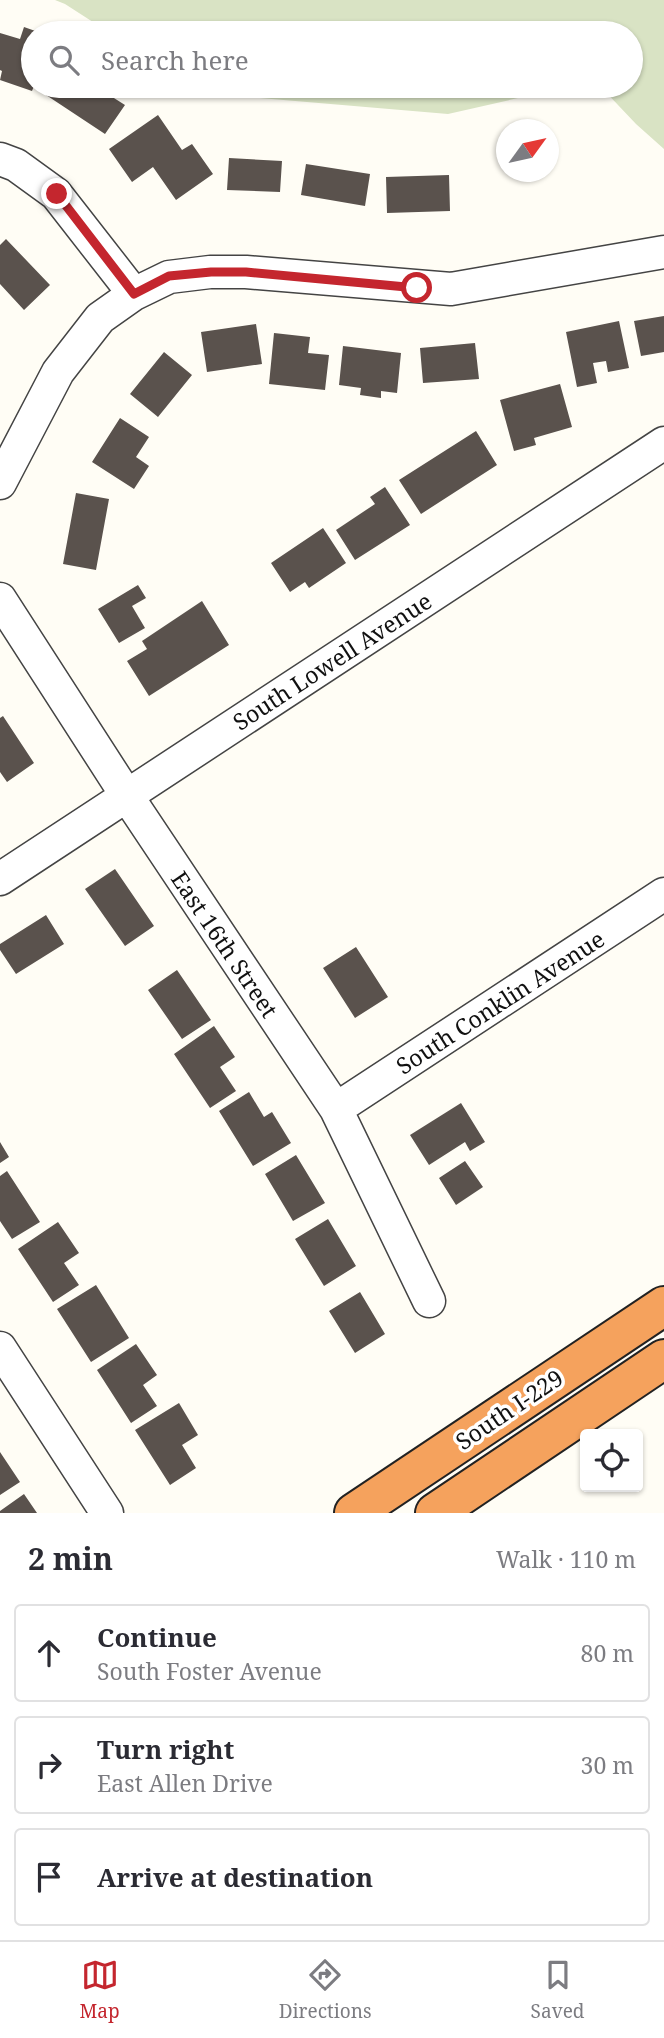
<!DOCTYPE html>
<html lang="en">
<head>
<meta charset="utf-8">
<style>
  body { margin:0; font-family:"Noto Serif",serif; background:#f7f7f7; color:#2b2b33 }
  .controls { position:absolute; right:21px; bottom:21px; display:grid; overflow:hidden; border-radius:7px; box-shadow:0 2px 5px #0004 }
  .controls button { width:63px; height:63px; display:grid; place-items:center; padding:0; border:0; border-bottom:2px solid #e1e1e2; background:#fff; color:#2b2b33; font:35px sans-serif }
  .compass { position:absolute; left:496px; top:119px; width:63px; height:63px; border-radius:50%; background:#fff; box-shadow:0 2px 5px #0004; rotate:57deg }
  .stop { position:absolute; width:21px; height:21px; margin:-16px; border:5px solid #c4262e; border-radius:50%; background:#fff }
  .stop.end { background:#c4262e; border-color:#fff; box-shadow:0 2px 7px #0008 }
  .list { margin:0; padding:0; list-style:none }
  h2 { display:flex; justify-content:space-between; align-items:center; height:91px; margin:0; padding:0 28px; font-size:30px }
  h2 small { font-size:23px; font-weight:400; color:#7c7c81 }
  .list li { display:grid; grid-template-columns:46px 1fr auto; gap:21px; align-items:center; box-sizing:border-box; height:98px; margin:0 14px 14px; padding:0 14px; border:2px solid #e1e1e2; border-radius:7px }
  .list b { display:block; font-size:26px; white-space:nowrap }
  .list p { margin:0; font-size:23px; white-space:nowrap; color:#7c7c81 }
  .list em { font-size:23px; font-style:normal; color:#7c7c81 }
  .icon { flex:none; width:38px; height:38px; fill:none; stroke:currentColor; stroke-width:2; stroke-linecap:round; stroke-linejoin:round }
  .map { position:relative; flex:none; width:664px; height:1513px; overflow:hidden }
  .search { position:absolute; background:#fff; box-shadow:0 2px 5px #0004; left:21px; right:21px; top:21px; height:77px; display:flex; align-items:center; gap:18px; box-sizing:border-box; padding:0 24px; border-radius:38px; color:#7c7c81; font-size:26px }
  .sheet { height:427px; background:#fff }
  nav { display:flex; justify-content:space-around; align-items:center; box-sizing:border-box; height:98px; border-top:2px solid #e1e1e2; background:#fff; font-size:19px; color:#7c7c81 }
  nav a { display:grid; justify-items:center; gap:4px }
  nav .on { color:#c4262e }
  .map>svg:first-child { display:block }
</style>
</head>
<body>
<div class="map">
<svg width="664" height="1513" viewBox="0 0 664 1513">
  <rect width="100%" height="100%" fill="#fffdf5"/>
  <!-- cemetery -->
  <path fill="#d9e3c4" d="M 55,0 L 664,0 L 664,149 L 636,124 L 600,86 L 631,86 L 631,33 L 110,33 L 65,4 Z
    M 191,86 L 571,86 L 448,114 L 202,93 Z"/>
  <!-- building -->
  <path fill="#5a524d" d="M 24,27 L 41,33 L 33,33 L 34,86 L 32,91 L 0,80 L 2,71 L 0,70 L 0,33 L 20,39 Z
    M 43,86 L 99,86 L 108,91 L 106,93 L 125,105 L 105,134 L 40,91 Z
    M 158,115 L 182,150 L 192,144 L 213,174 L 176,200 L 153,167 L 132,182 L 109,149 Z
    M 229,158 L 282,161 L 280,192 L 227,190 Z
    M 306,164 L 370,174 L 365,206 L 301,195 Z
    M 449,175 L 450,211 L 387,213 L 386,177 Z
    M 6,239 L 50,285 L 24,310 L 0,284 L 0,245 Z
    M 664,316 L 664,352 L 641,356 L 634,321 Z
    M 619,321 L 629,368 L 608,372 L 606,361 L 593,363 L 597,383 L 577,387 L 566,332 Z
    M 256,324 L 262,364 L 207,372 L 201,332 Z
    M 274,333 L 310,337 L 308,353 L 329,355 L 325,390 L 269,384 Z
    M 475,343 L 479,379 L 423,383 L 420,348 Z
    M 343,346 L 401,353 L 397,393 L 381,391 L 381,398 L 360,395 L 361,388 L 339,385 Z
    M 164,352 L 192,375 L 158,417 L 130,394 Z
    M 560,384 L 572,427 L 534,438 L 536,445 L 514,451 L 500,400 Z
    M 120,418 L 149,437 L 136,457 L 149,466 L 134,489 L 92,462 Z
    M 476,431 L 497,465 L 421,514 L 399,480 Z
    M 385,487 L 410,525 L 355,560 L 336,530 L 375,504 L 370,497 Z
    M 76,493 L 109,499 L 96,570 L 63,564 Z
    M 323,528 L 346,563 L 309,588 L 305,582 L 290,592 L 271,563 Z
    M 138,585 L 146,598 L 132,606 L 145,628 L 119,643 L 98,609 Z
    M 202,601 L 229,645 L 149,696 L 127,661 L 147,649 L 142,641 Z
    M 3,716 L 34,763 L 7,782 L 0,772 L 0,718 Z
    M 115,869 L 154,926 L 125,946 L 85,889 Z
    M 46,915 L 64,944 L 16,974 L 0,950 L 0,944 Z
    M 356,947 L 388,997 L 355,1018 L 323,968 Z
    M 177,970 L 211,1020 L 182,1039 L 148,990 Z
    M 214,1026 L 235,1057 L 220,1067 L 236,1091 L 210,1108 L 174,1054 Z
    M 249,1092 L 264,1117 L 272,1112 L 291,1143 L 253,1166 L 219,1111 Z
    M 461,1103 L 485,1142 L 470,1151 L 465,1142 L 429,1165 L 410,1135 Z
    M 0,1142 L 9,1157 L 0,1163 Z
    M 296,1155 L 325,1203 L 293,1221 L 265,1174 Z
    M 465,1161 L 483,1187 L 456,1205 L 439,1178 Z
    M 7,1171 L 40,1222 L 12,1239 L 0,1221 L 0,1176 Z
    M 328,1219 L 356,1266 L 324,1286 L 295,1239 Z
    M 58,1222 L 79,1253 L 64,1263 L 79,1285 L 53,1302 L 18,1249 Z
    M 96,1285 L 129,1338 L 91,1362 L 57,1309 Z
    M 360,1292 L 385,1334 L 355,1353 L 329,1311 Z
    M 136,1344 L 157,1375 L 143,1385 L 157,1406 L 131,1423 L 97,1370 Z
    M 179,1403 L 198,1435 L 182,1445 L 196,1468 L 170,1485 L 135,1430 Z
    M 0,1452 L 20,1482 L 0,1495 Z
    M 24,1494 L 37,1513 L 0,1513 L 0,1511 Z"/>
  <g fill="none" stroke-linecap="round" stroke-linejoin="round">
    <!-- minor casing -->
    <g stroke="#444" stroke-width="35">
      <path id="minor" d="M 0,159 L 16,165 L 56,194 L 134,294
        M 0,483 L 58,372 L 100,318 L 134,294 L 169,277 L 210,272 L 246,272 L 451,289 L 664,252
        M 0,599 L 127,796 L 336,1109 L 429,1301
        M 0,879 L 664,443
        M 336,1109 L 664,894
        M 0,1348 L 107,1513"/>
    </g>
    <!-- highway casing -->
    <g stroke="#222" stroke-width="42">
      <path id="highway" d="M 354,1513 L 664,1306
        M 435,1513 L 664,1359"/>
    </g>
    <!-- minor -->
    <use href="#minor" stroke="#fff" stroke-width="32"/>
    <!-- highway -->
    <use href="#highway" stroke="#f5a25d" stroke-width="38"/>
  </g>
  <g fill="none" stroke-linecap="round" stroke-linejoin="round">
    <!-- route -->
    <path stroke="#c4262e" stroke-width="9" d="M 57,194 L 134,294 L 169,276 L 211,272 L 246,272 L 417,288"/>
  </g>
  <g text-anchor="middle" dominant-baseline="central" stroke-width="7" stroke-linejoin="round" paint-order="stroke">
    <!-- street labels -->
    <g font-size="23" fill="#111" stroke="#fff">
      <text transform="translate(332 661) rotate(-33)">South Lowell Avenue</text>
      <text transform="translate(225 944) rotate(56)">East 16th Street</text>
      <text transform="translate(500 1002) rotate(-33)">South Conklin Avenue</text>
      <text transform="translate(509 1409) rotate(-34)">South I-229</text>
    </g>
  </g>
</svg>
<div class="controls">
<button><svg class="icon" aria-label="locate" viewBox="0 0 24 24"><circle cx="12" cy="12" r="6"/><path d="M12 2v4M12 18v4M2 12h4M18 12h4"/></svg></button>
</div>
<svg class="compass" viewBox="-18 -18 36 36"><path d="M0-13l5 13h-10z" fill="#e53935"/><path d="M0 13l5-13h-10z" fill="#7c7c81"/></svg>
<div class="stop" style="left:417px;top:288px"></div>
<div class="stop end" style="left:57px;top:194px"></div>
<div class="search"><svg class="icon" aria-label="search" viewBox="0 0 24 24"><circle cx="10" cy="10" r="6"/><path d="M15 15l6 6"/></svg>Search here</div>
</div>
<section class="sheet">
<h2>2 min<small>Walk · 110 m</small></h2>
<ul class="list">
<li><svg class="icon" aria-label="ahead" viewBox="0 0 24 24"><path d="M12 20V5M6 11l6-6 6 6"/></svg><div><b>Continue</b><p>South Foster Avenue</p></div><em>80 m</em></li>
<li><svg class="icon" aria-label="right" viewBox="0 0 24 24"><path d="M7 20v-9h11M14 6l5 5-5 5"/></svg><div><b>Turn right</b><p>East Allen Drive</p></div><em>30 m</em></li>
<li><svg class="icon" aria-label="arrive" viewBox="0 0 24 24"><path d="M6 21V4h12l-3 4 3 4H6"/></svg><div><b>Arrive at destination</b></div></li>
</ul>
</section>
<nav>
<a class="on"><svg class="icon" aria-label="map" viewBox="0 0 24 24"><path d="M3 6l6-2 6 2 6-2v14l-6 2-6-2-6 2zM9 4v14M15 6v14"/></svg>Map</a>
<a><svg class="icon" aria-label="directions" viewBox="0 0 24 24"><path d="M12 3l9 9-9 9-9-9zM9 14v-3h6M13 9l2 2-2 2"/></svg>Directions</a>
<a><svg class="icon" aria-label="saved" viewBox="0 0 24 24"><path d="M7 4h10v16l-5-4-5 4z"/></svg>Saved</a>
</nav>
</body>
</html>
